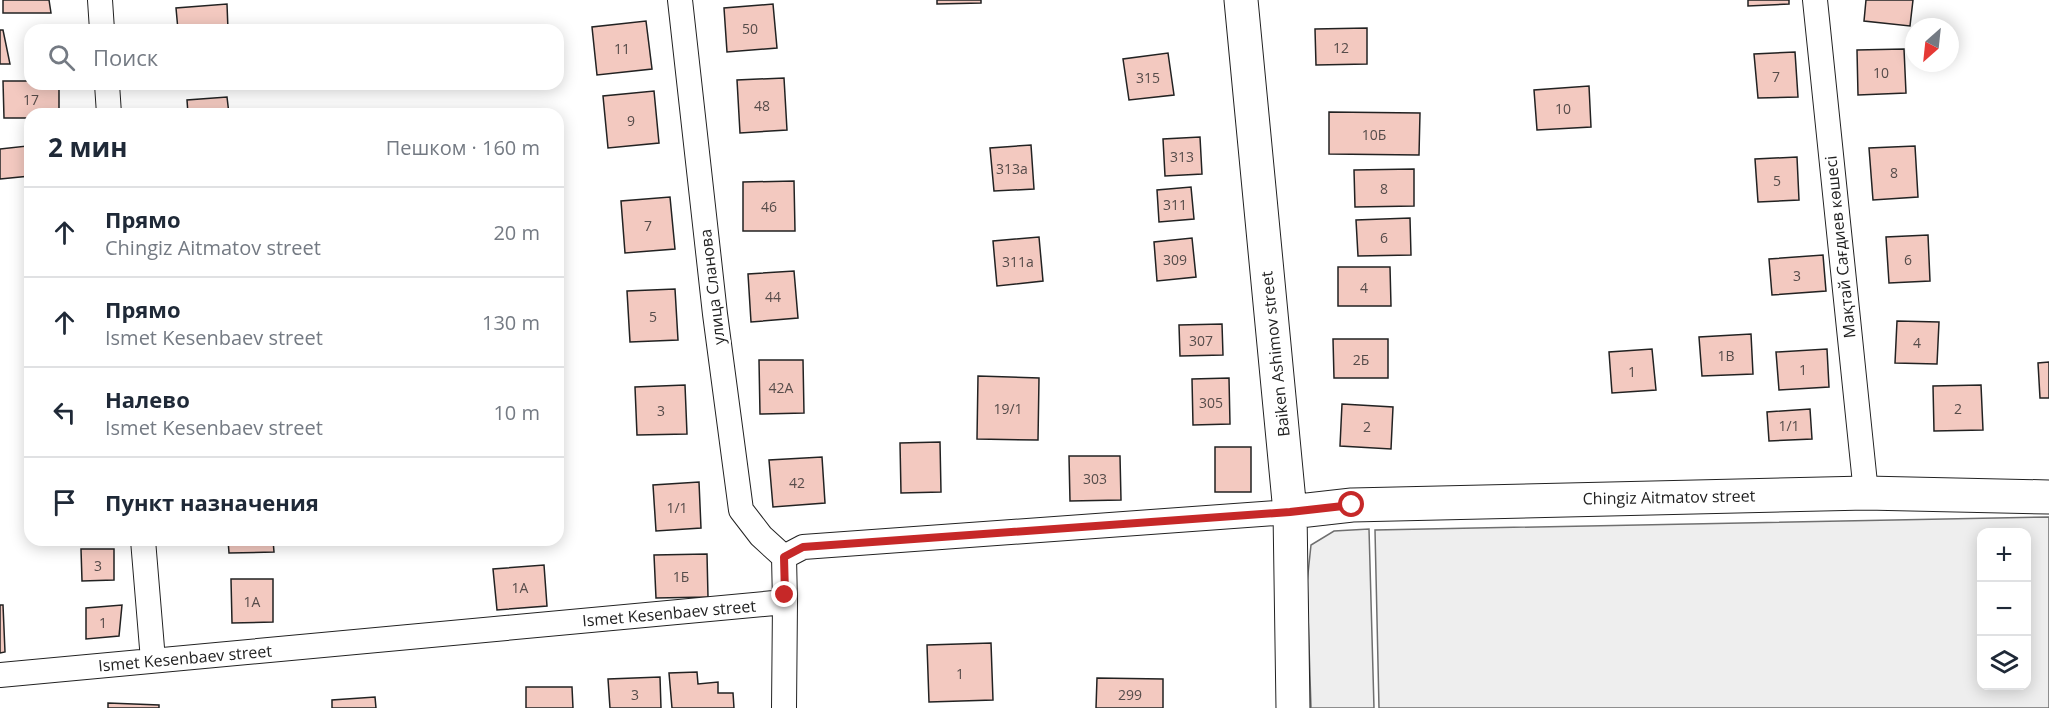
<!DOCTYPE html>
<html lang="ru">
<head>
<meta charset="utf-8">
<style>
  body { margin:0; font-family:"Open Sans",sans-serif; background:#f6f6f7; color:#1f2937 }
  .controls { position:absolute; right:18px; bottom:18px; display:grid; overflow:hidden; border-radius:12px; box-shadow:0 3px 15px #0003 }
  .controls button { width:54px; height:54px; display:grid; place-items:center; padding:0; border:0; border-bottom:2px solid #e0e1e3; background:#fff; color:#1f2937; font:30px sans-serif }
  .compass { position:absolute; left:1905px; top:18px; width:54px; height:54px; border-radius:50%; background:#fff; box-shadow:0 3px 15px #0003; rotate:207deg }
  .stop { position:absolute; width:18px; height:18px; margin:-14px; border:4px solid #c62828; border-radius:50%; background:#fff }
  .stop.end { background:#c62828; border-color:#fff; box-shadow:0 2px 6px #0008 }
  .list { margin:0; padding:0; list-style:none }
  h2 { display:flex; justify-content:space-between; align-items:center; height:78px; margin:0; padding:0 24px; font-size:26px }
  h2 small { font-size:20px; font-weight:400; color:#747a83 }
  .list li { display:grid; grid-template-columns:39px 1fr auto; gap:18px; align-items:center; box-sizing:border-box; height:90px; padding:0 24px; border-top:2px solid #e0e1e3 }
  .list b { display:block; font-size:22px; white-space:nowrap }
  .list p { margin:0; font-size:20px; white-space:nowrap; color:#747a83 }
  .list em { font-size:20px; font-style:normal; color:#747a83 }
  .icon { flex:none; width:33px; height:33px; fill:none; stroke:currentColor; stroke-width:2; stroke-linecap:round; stroke-linejoin:round }
  .map { position:relative; flex:none; width:2049px; height:708px; overflow:hidden }
  .search { position:absolute; background:#fff; box-shadow:0 3px 15px #0003; left:24px; top:24px; width:540px; height:66px; display:flex; align-items:center; gap:15px; box-sizing:border-box; padding:0 21px; border-radius:18px; color:#747a83; font-size:22px }
  .panel { position:absolute; background:#fff; box-shadow:0 3px 15px #0003; left:24px; top:108px; width:540px; height:438px; border-radius:18px }
  .map>svg:first-child { display:block }
</style>
</head>
<body>
<div class="map">
<svg width="2049" height="708" viewBox="0 0 2049 708">
  <rect width="100%" height="100%" fill="#fff"/>
  <!-- green -->
  <path fill="#eee" stroke="#6f6f6f" stroke-width="1.5" fill-rule="evenodd" d="M 2049,517 L 2049,708 L 1379,708 L 1375,530 ZM 1982,532 L 2026,532 L 2026,686 L 1982,686 Z
    M 1369,529 L 1374,708 L 1311,708 L 1307,583 L 1311,545 L 1334,531 Z"/>
  <!-- building -->
  <path fill="#f3c9c0" stroke="#222" stroke-width="1.5" d="M 3,0 L 49,0 L 51,13 L 3,13 Z
    M 937,0 L 981,0 L 981,3 L 937,4 Z
    M 1748,0 L 1789,0 L 1789,4 L 1748,6 Z
    M 1866,0 L 1913,0 L 1910,26 L 1864,21 Z
    M 227,4 L 228,30 L 178,30 L 176,8 Z
    M 773,4 L 777,48 L 727,52 L 724,8 Z
    M 646,21 L 652,69 L 597,75 L 592,27 Z
    M 1367,28 L 1367,64 L 1316,65 L 1315,29 Z
    M 0,30 L 3,30 L 10,64 L 0,64 Z
    M 1904,49 L 1906,93 L 1858,95 L 1857,50 Z
    M 1795,52 L 1798,97 L 1758,98 L 1754,54 Z
    M 1168,53 L 1174,95 L 1129,100 L 1123,59 Z
    M 784,78 L 787,130 L 740,133 L 737,80 Z
    M 3,81 L 30,81 L 30,84 L 59,84 L 59,114 L 30,114 L 30,118 L 4,118 Z
    M 230,84 L 273,84 L 273,85 L 231,89 Z
    M 1589,86 L 1591,127 L 1537,130 L 1534,90 Z
    M 654,91 L 659,143 L 608,148 L 603,96 Z
    M 227,97 L 229,114 L 188,114 L 187,100 Z
    M 1329,112 L 1420,113 L 1419,155 L 1329,154 Z
    M 1200,137 L 1202,174 L 1165,176 L 1163,139 Z
    M 1031,145 L 1034,189 L 994,191 L 990,148 Z
    M 27,146 L 30,176 L 0,179 L 0,149 Z
    M 1915,146 L 1918,197 L 1873,200 L 1869,148 Z
    M 1797,157 L 1799,200 L 1758,202 L 1755,159 Z
    M 1414,169 L 1414,206 L 1355,207 L 1354,170 Z
    M 794,181 L 795,231 L 743,231 L 743,182 Z
    M 1191,187 L 1194,219 L 1159,222 L 1157,190 Z
    M 670,197 L 675,249 L 625,253 L 621,201 Z
    M 1410,218 L 1411,255 L 1358,256 L 1356,220 Z
    M 1928,235 L 1930,281 L 1889,283 L 1886,237 Z
    M 1039,237 L 1043,281 L 997,286 L 993,241 Z
    M 1192,238 L 1196,277 L 1157,281 L 1154,242 Z
    M 1823,255 L 1826,291 L 1772,295 L 1769,259 Z
    M 1338,267 L 1390,267 L 1391,306 L 1338,306 Z
    M 794,271 L 798,318 L 751,322 L 748,274 Z
    M 675,289 L 678,340 L 630,342 L 627,291 Z
    M 1897,321 L 1939,322 L 1937,364 L 1895,363 Z
    M 1222,324 L 1223,355 L 1180,356 L 1179,325 Z
    M 1751,334 L 1753,374 L 1702,376 L 1699,337 Z
    M 1333,339 L 1388,339 L 1388,378 L 1334,378 Z
    M 1652,349 L 1656,390 L 1612,393 L 1609,352 Z
    M 1827,349 L 1829,387 L 1779,390 L 1776,352 Z
    M 759,360 L 803,360 L 804,413 L 760,414 Z
    M 2049,362 L 2049,398 L 2040,398 L 2038,363 Z
    M 978,376 L 1039,378 L 1038,440 L 977,439 Z
    M 1229,378 L 1230,424 L 1193,425 L 1192,379 Z
    M 685,385 L 687,434 L 637,435 L 635,387 Z
    M 1981,385 L 1983,430 L 1934,431 L 1933,386 Z
    M 1342,404 L 1393,407 L 1391,449 L 1340,446 Z
    M 1810,409 L 1812,439 L 1769,441 L 1767,412 Z
    M 940,442 L 941,492 L 901,493 L 900,443 Z
    M 1215,447 L 1251,447 L 1251,492 L 1215,492 Z
    M 1069,456 L 1120,456 L 1121,500 L 1070,501 Z
    M 822,457 L 825,503 L 773,507 L 769,460 Z
    M 699,482 L 701,528 L 656,531 L 653,485 Z
    M 228,540 L 273,540 L 274,552 L 229,553 Z
    M 81,549 L 114,549 L 114,580 L 82,581 Z
    M 707,554 L 708,597 L 656,598 L 654,555 Z
    M 544,565 L 547,606 L 497,610 L 493,569 Z
    M 231,579 L 273,579 L 273,622 L 232,623 Z
    M 0,605 L 3,605 L 5,652 L 0,653 Z
    M 122,605 L 119,636 L 86,639 L 86,608 Z
    M 991,643 L 993,700 L 929,702 L 927,645 Z
    M 697,672 L 698,684 L 718,682 L 718,693 L 733,693 L 734,708 L 672,708 L 669,673 Z
    M 660,677 L 661,708 L 610,708 L 608,679 Z
    M 1097,678 L 1163,679 L 1163,708 L 1096,708 Z
    M 526,687 L 572,687 L 573,708 L 526,708 Z
    M 375,697 L 376,708 L 332,708 L 332,700 Z
    M 108,703 L 159,705 L 159,708 L 108,708 Z"/>
  <g fill="none" stroke-linecap="round" stroke-linejoin="round">
    <!-- minor casing -->
    <g stroke="#222" stroke-width="26">
      <path id="minor" d="M 100,0 L 102,30
        M 680,0 L 715,314 L 741,510 L 761,536 L 784,557
        M 1815,0 L 1866,493
        M 107,84 L 109,114
        M 143,540 L 153,660
        M 0,675 L 785,602 L 784,557 L 803,547 L 1290,512
        M 784,708 L 785,602"/>
    </g>
    <!-- secondary casing -->
    <g stroke="#222" stroke-width="35">
      <path id="secondary" d="M 1241,0 L 1290,512 L 1293,708
        M 1290,512 L 1352,505 L 1866,493 L 2049,497"/>
    </g>
    <!-- minor -->
    <use href="#minor" stroke="#fff" stroke-width="24"/>
    <!-- secondary -->
    <use href="#secondary" stroke="#fff" stroke-width="33"/>
  </g>
  <g fill="none" stroke-linecap="round" stroke-linejoin="round">
    <!-- route -->
    <path stroke="#c62828" stroke-width="8" d="M 785,595 L 784,557 L 803,547 L 1290,512 L 1352,505"/>
  </g>
  <g text-anchor="middle" dominant-baseline="central" stroke-width="4.5" stroke-linejoin="round" paint-order="stroke">
    <!-- number labels -->
    <g font-size="14" fill="#564c4a">
      <text x="750" y="28">50</text>
      <text x="1341" y="47">12</text>
      <text x="622" y="48">11</text>
      <text x="1881" y="72">10</text>
      <text x="1776" y="76">7</text>
      <text x="1148" y="77">315</text>
      <text x="31" y="99">17</text>
      <text x="762" y="105">48</text>
      <text x="1563" y="108">10</text>
      <text x="631" y="120">9</text>
      <text x="1374" y="134">10Б</text>
      <text x="1182" y="156">313</text>
      <text x="1012" y="168">313а</text>
      <text x="1894" y="172">8</text>
      <text x="1777" y="180">5</text>
      <text x="1384" y="188">8</text>
      <text x="1175" y="204">311</text>
      <text x="769" y="206">46</text>
      <text x="648" y="225">7</text>
      <text x="1384" y="237">6</text>
      <text x="1175" y="259">309</text>
      <text x="1908" y="259">6</text>
      <text x="1018" y="261">311а</text>
      <text x="1797" y="275">3</text>
      <text x="1364" y="287">4</text>
      <text x="773" y="296">44</text>
      <text x="653" y="316">5</text>
      <text x="1201" y="340">307</text>
      <text x="1917" y="342">4</text>
      <text x="1726" y="355">1В</text>
      <text x="1361" y="359">2Б</text>
      <text x="1803" y="369">1</text>
      <text x="1632" y="371">1</text>
      <text x="781" y="387">42А</text>
      <text x="1211" y="402">305</text>
      <text x="1008" y="408">19/1</text>
      <text x="1958" y="408">2</text>
      <text x="661" y="410">3</text>
      <text x="1789" y="425">1/1</text>
      <text x="1367" y="426">2</text>
      <text x="1095" y="478">303</text>
      <text x="797" y="482">42</text>
      <text x="677" y="507">1/1</text>
      <text x="98" y="565">3</text>
      <text x="681" y="576">1Б</text>
      <text x="520" y="587">1А</text>
      <text x="252" y="601">1А</text>
      <text x="103" y="622">1</text>
      <text x="960" y="673">1</text>
      <text x="635" y="694">3</text>
      <text x="1130" y="694">299</text>
    </g>
    <!-- street labels -->
    <g font-size="16" fill="#222" stroke="#fff">
      <text transform="translate(1840 247) rotate(-96)">Мақтай Сағдиев көшесі</text>
      <text transform="translate(712 287) rotate(-97)">улица Сланова</text>
      <text transform="translate(1275 354) rotate(-96)">Baiken Ashimov street</text>
      <text transform="translate(1669 497) rotate(-1)">Chingiz Aitmatov street</text>
      <text transform="translate(669 613) rotate(-5)">Ismet Kesenbaev street</text>
      <text transform="translate(185 658) rotate(-5)">Ismet Kesenbaev street</text>
    </g>
  </g>
</svg>
<div class="controls">
<button>+</button>
<button>−</button>
<button><svg class="icon" aria-label="layers" viewBox="0 0 24 24"><path d="M12 4l9 5-9 5-9-5zM3 14l9 5 9-5"/></svg></button>
</div>
<svg class="compass" viewBox="-18 -18 36 36"><path d="M0-13l5 13h-10z" fill="#e53935"/><path d="M0 13l5-13h-10z" fill="#747a83"/></svg>
<div class="stop" style="left:1352px;top:505px"></div>
<div class="stop end" style="left:785px;top:595px"></div>
<div class="search"><svg class="icon" aria-label="search" viewBox="0 0 24 24"><circle cx="10" cy="10" r="6"/><path d="M15 15l6 6"/></svg>Поиск</div>
<section class="panel">
<h2>2 мин<small>Пешком · 160 m</small></h2>
<ul class="list">
<li><svg class="icon" aria-label="ahead" viewBox="0 0 24 24"><path d="M12 20V5M6 11l6-6 6 6"/></svg><div><b>Прямо</b><p>Chingiz Aitmatov street</p></div><em>20 m</em></li>
<li><svg class="icon" aria-label="ahead" viewBox="0 0 24 24"><path d="M12 20V5M6 11l6-6 6 6"/></svg><div><b>Прямо</b><p>Ismet Kesenbaev street</p></div><em>130 m</em></li>
<li><svg class="icon" aria-label="left" viewBox="0 0 24 24"><path d="M17 20v-9H6M10 6l-5 5 5 5"/></svg><div><b>Налево</b><p>Ismet Kesenbaev street</p></div><em>10 m</em></li>
<li><svg class="icon" aria-label="arrive" viewBox="0 0 24 24"><path d="M6 21V4h12l-3 4 3 4H6"/></svg><div><b>Пункт назначения</b></div></li>
</ul>
</section>
</div>
</body>
</html>
